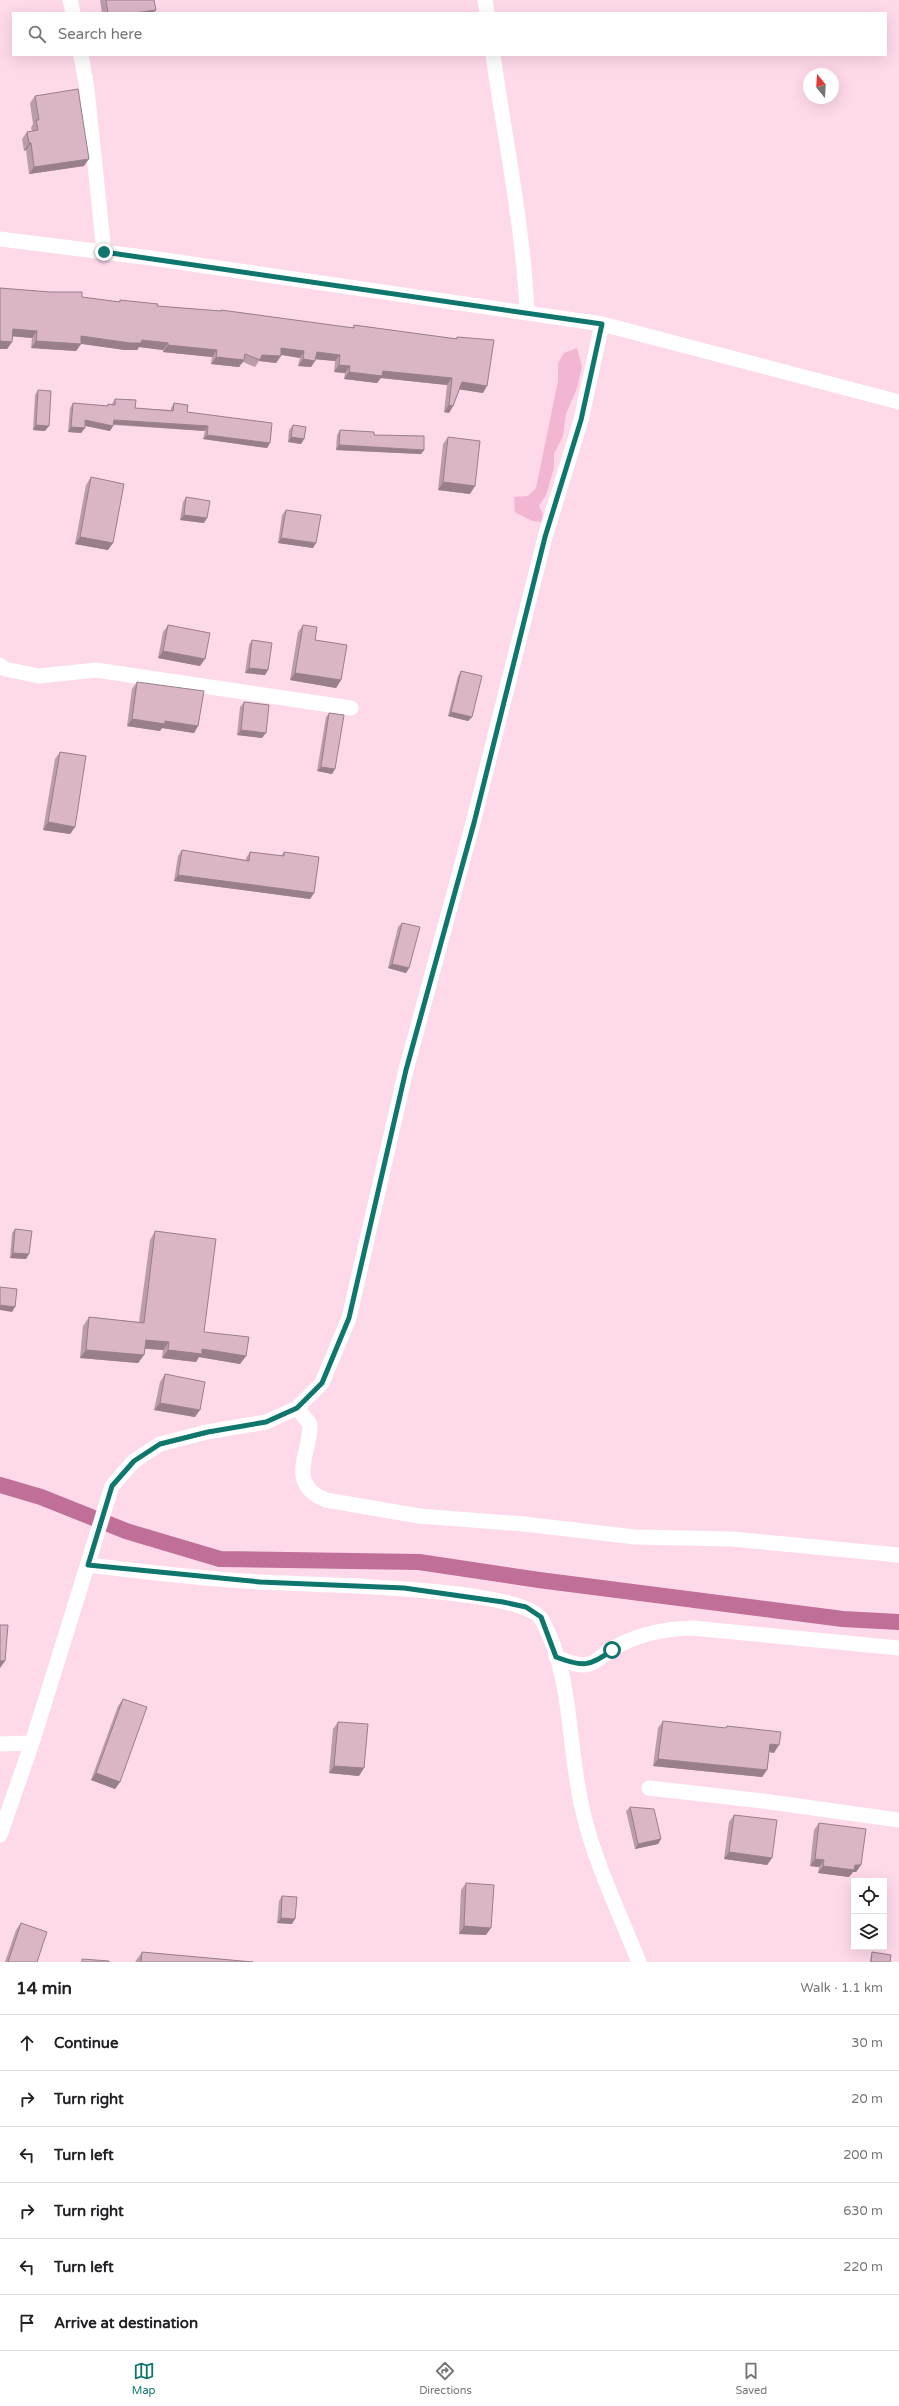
<!DOCTYPE html>
<html lang="en">
<head>
<meta charset="utf-8">
<style>
  body { margin:0; font-family:"Varela Round",sans-serif; background:#f2f2f2; color:#202124 }
  .controls { position:absolute; right:12px; bottom:12px; display:grid; overflow:hidden; border-radius:0px; box-shadow:0 4px 16px #0002 }
  .controls button { width:36px; height:36px; display:grid; place-items:center; padding:0; border:0; border-bottom:1px solid #e0e0e0; background:#fff; color:#202124; font:20px sans-serif }
  .compass { position:absolute; left:803px; top:68px; width:36px; height:36px; border-radius:50%; background:#fff; box-shadow:0 4px 16px #0002; rotate:342deg }
  .stop { position:absolute; width:12px; height:12px; margin:-9px; border:3px solid #0f766e; border-radius:50%; background:#fff }
  .stop.end { background:#0f766e; border-color:#fff; box-shadow:0 1px 4px #0008 }
  .list { margin:0; padding:0; list-style:none }
  h2 { display:flex; justify-content:space-between; align-items:center; height:52px; margin:0; padding:0 16px; font-size:17px }
  h2 small { font-size:13px; font-weight:400; color:#757577 }
  .list li { display:grid; grid-template-columns:26px 1fr auto; gap:12px; align-items:center; box-sizing:border-box; height:56px; padding:0 16px; border-top:1px solid #e0e0e0 }
  .list b { display:block; font-size:15px; white-space:nowrap }
  .list em { font-size:13px; font-style:normal; color:#757577 }
  .icon { flex:none; width:22px; height:22px; fill:none; stroke:currentColor; stroke-width:2; stroke-linecap:round; stroke-linejoin:round }
  .map { position:relative; flex:none; width:899px; height:1962px; overflow:hidden }
  .search { position:absolute; background:#fff; box-shadow:0 4px 16px #0002; left:12px; right:12px; top:12px; height:44px; display:flex; align-items:center; gap:10px; box-sizing:border-box; padding:0 14px; border-radius:0px; color:#757577; font-size:15px }
  .sheet { height:388px; background:#fff }
  nav { display:flex; justify-content:space-around; align-items:center; box-sizing:border-box; height:56px; border-top:1px solid #e0e0e0; background:#fff; font-size:11px; color:#757577 }
  nav a { display:grid; justify-items:center; gap:2px }
  nav .on { color:#0f766e }
  .map>svg:first-child { display:block }
</style>
</head>
<body>
<div class="map">
<svg width="899" height="1962" viewBox="0 0 899 1962">
  <rect width="100%" height="100%" fill="#fed9ea"/>
  <!-- green -->
  <path fill="#f2b5d2" d="M 577,348 L 582,367 L 577,388 L 566,414 L 563,436 L 554,454 L 554,468 L 546,495 L 539,506 L 543,514 L 541,522 L 532,521 L 515,512 L 514,497 L 528,496 L 536,488 L 558,381 L 558,363 L 564,353 Z"/>
  <g fill="none" stroke-linecap="round" stroke-linejoin="round">
    <!-- canal -->
    <path stroke="#bf6f98" stroke-width="16" d="M 0,1485 L 41,1497 L 126,1531 L 220,1559 L 419,1562 L 539,1580 L 843,1619 L 899,1622"/>
    <!-- minor -->
    <path stroke="#fff" stroke-width="15" d="M 70,0 L 73,13
      M 485,0 L 487,13
      M 81,55 L 87,89 L 104,252
      M 493,55 C 505,140 523,225 527,311
      M 0,239 L 151,258 L 602,324 L 899,402
      M 0,665 L 5,669 L 39,676 L 96,670 L 351,708
      M 297,1408 L 310,1424 C 311,1453 285,1484 326,1500 L 419,1516 L 524,1524 L 635,1537 L 732,1539 L 899,1555
      M 88,1565 C 145,1572 203,1579 260,1582 C 304,1585 523,1586 542,1620 C 574,1679 567,1748 583,1812 C 594,1860 620,1915 639,1962
      M 556,1657 C 564,1660 573,1665 583,1665 C 595,1665 602,1655 612,1649 C 638,1634 663,1629 692,1628 L 899,1648
      M 0,1744 L 32,1743
      M 649,1788 L 763,1801 L 899,1820
      M 0,1835 L 32,1743 L 112,1486 L 134,1461 L 160,1444 L 207,1432 L 266,1422 L 297,1408 L 322,1383 L 349,1318 L 406,1070 L 473,823 L 545,537 L 581,420 L 602,324"/>
  </g>
  <!-- wall -->
  <path fill="#bb9caa" d="M 100,0 L 154,0 L 156,10 L 153,13 L 102,13 Z
    M 35,96 L 84,166 L 29,174 L 26,150 L 24,151 L 22,139 L 27,132 L 32,131 L 31,128 L 33,124 L 30,103 Z
    M 0,288 L 82,297 L 119,302 L 120,300 L 157,306 L 220,311 L 221,310 L 352,328 L 354,325 L 456,339 L 457,337 L 483,393 L 460,389 L 453,406 L 449,413 L 444,412 L 447,385 L 381,378 L 377,383 L 344,379 L 345,373 L 334,372 L 335,361 L 316,359 L 315,361 L 311,367 L 298,366 L 300,358 L 281,355 L 276,363 L 259,361 L 255,367 L 243,362 L 239,367 L 211,364 L 212,357 L 163,352 L 163,350 L 139,347 L 137,350 L 125,350 L 81,344 L 76,351 L 31,348 L 32,338 L 12,336 L 12,342 L 7,349 L 0,349 Z
    M 38,390 L 45,431 L 33,430 L 35,395 Z
    M 115,399 L 135,408 L 171,410 L 171,408 L 174,403 L 187,412 L 270,443 L 267,448 L 203,439 L 205,431 L 113,425 L 113,426 L 110,431 L 85,426 L 81,433 L 68,432 L 70,408 L 73,403 L 107,406 L 108,404 L 112,404 Z
    M 293,425 L 304,439 L 301,444 L 288,442 L 289,430 Z
    M 340,430 L 374,435 L 424,450 L 421,454 L 336,450 L 337,435 Z
    M 448,437 L 470,494 L 438,490 L 443,444 Z
    M 91,477 L 108,550 L 75,544 L 86,485 Z
    M 186,497 L 204,523 L 180,520 L 183,502 Z
    M 286,510 L 313,548 L 278,543 L 282,515 Z
    M 168,625 L 200,666 L 158,658 L 163,632 Z
    M 303,625 L 315,640 L 341,680 L 336,688 L 290,680 L 298,632 Z
    M 252,640 L 268,670 L 265,675 L 245,673 L 249,645 Z
    M 461,671 L 472,717 L 468,721 L 448,716 L 458,676 Z
    M 137,682 L 198,726 L 194,733 L 162,728 L 160,731 L 127,726 L 132,689 Z
    M 244,702 L 262,738 L 237,735 L 240,707 Z
    M 329,713 L 332,774 L 317,771 L 326,717 Z
    M 60,752 L 75,827 L 70,834 L 43,830 L 55,759 Z
    M 182,850 L 246,860 L 246,858 L 250,852 L 281,856 L 284,852 L 314,893 L 310,899 L 174,881 L 178,856 Z
    M 402,923 L 409,968 L 406,973 L 388,968 L 398,927 Z
    M 15,1229 L 26,1259 L 10,1258 L 12,1233 Z
    M 155,1231 L 204,1332 L 246,1356 L 240,1364 L 199,1357 L 196,1362 L 162,1358 L 163,1350 L 145,1349 L 144,1355 L 138,1363 L 80,1358 L 83,1326 L 89,1317 L 139,1322 L 150,1240 Z
    M 165,1374 L 195,1417 L 154,1410 L 160,1382 Z
    M 123,1699 L 120,1782 L 115,1789 L 91,1780 L 118,1706 Z
    M 663,1721 L 725,1728 L 727,1726 L 774,1753 L 769,1752 L 767,1770 L 762,1777 L 653,1766 L 658,1728 Z
    M 338,1722 L 359,1776 L 329,1773 L 333,1729 Z
    M 630,1807 L 661,1839 L 658,1844 L 635,1849 L 626,1811 Z
    M 734,1815 L 772,1858 L 767,1865 L 724,1859 L 729,1822 Z
    M 819,1823 L 861,1865 L 856,1872 L 853,1872 L 849,1877 L 818,1873 L 819,1867 L 810,1866 L 814,1830 Z
    M 466,1883 L 486,1935 L 459,1934 L 461,1890 Z
    M 282,1896 L 292,1924 L 277,1923 L 279,1901 Z
    M 21,1923 L 37,1962 L 5,1962 L 16,1930 Z
    M 142,1952 L 253,1962 L 135,1962 Z
    M 872,1952 L 890,1962 L 870,1962 L 871,1955 Z"/>
  <!-- shaded-wall -->
  <path fill="#987f8b" d="M 156,10 L 153,13 L 134,13 Z
    M 29,143 L 31,143 L 26,150 L 24,151 Z
    M 89,159 L 84,166 L 29,174 L 34,167 Z
    M 13,329 L 37,331 L 32,338 L 8,336 Z
    M 81,336 L 142,340 L 168,343 L 163,350 L 139,347 L 137,350 L 125,350 L 76,343 Z
    M 0,341 L 12,342 L 7,349 L 0,349 Z
    M 36,341 L 81,344 L 76,351 L 31,348 Z
    M 168,345 L 217,350 L 212,357 L 163,352 Z
    M 281,348 L 304,351 L 300,358 L 277,354 Z
    M 317,352 L 340,355 L 335,361 L 312,359 Z
    M 262,355 L 281,356 L 276,363 L 259,361 Z
    M 216,357 L 244,360 L 239,367 L 211,364 Z
    M 303,359 L 315,361 L 311,367 L 298,366 Z
    M 339,365 L 350,366 L 345,373 L 334,372 Z
    M 383,371 L 452,378 L 447,385 L 381,378 L 377,383 L 344,379 L 349,372 Z
    M 462,382 L 487,386 L 483,393 L 457,389 Z
    M 449,405 L 453,406 L 449,413 L 444,412 Z
    M 85,420 L 113,426 L 110,431 L 82,425 Z
    M 114,420 L 208,426 L 205,431 L 110,424 Z
    M 36,425 L 49,426 L 45,431 L 33,430 Z
    M 71,427 L 85,428 L 81,433 L 68,432 Z
    M 207,435 L 270,443 L 267,448 L 203,439 Z
    M 291,437 L 304,439 L 301,444 L 288,442 Z
    M 339,445 L 424,450 L 421,454 L 336,450 Z
    M 443,482 L 475,486 L 470,494 L 438,490 Z
    M 184,515 L 207,518 L 204,523 L 180,520 Z
    M 80,537 L 113,543 L 108,550 L 75,544 Z
    M 281,538 L 316,543 L 313,548 L 278,543 Z
    M 163,651 L 205,659 L 200,666 L 158,658 Z
    M 249,668 L 268,670 L 265,675 L 245,673 Z
    M 295,673 L 341,680 L 336,688 L 290,680 Z
    M 451,712 L 472,717 L 468,721 L 448,716 Z
    M 132,719 L 165,721 L 198,726 L 194,733 L 162,728 L 160,731 L 127,726 Z
    M 241,730 L 266,733 L 262,738 L 237,735 Z
    M 321,767 L 335,769 L 332,774 L 317,771 Z
    M 48,822 L 75,827 L 70,834 L 43,830 Z
    M 178,875 L 314,893 L 310,899 L 174,881 Z
    M 392,964 L 409,968 L 406,973 L 388,968 Z
    M 13,1253 L 29,1254 L 26,1259 L 10,1258 Z
    M 0,1305 L 15,1307 L 12,1312 L 0,1310 Z
    M 146,1340 L 169,1342 L 163,1350 L 140,1348 Z
    M 202,1349 L 246,1356 L 240,1364 L 199,1357 L 196,1362 L 162,1358 L 168,1350 Z
    M 86,1350 L 144,1355 L 138,1363 L 80,1358 Z
    M 160,1403 L 200,1410 L 195,1417 L 154,1410 Z
    M 0,1661 L 5,1661 L 0,1668 Z
    M 770,1744 L 779,1745 L 774,1753 L 765,1751 Z
    M 658,1759 L 767,1770 L 762,1777 L 653,1766 Z
    M 334,1766 L 364,1768 L 359,1776 L 329,1773 Z
    M 96,1773 L 120,1782 L 115,1789 L 91,1780 Z
    M 661,1839 L 658,1844 L 635,1849 L 638,1844 Z
    M 729,1852 L 772,1858 L 767,1865 L 724,1859 Z
    M 815,1859 L 824,1860 L 819,1867 L 810,1866 Z
    M 855,1865 L 861,1865 L 856,1872 L 853,1872 L 849,1877 L 818,1873 L 823,1866 Z
    M 281,1918 L 295,1919 L 292,1924 L 277,1923 Z
    M 464,1926 L 491,1928 L 486,1935 L 459,1934 Z"/>
  <!-- building -->
  <path fill="#d9b5c6" stroke="#987f8b" d="M 106,0 L 154,0 L 156,10 L 134,13 L 108,13 Z
    M 78,89 L 89,159 L 34,167 L 31,143 L 29,143 L 27,132 L 38,130 L 36,120 L 39,120 L 35,96 Z
    M 0,288 L 50,292 L 82,292 L 82,297 L 120,302 L 120,300 L 158,304 L 157,306 L 221,311 L 221,310 L 354,328 L 354,325 L 457,339 L 457,337 L 494,340 L 487,386 L 462,382 L 453,406 L 449,405 L 452,378 L 383,371 L 382,376 L 349,372 L 350,366 L 339,365 L 340,355 L 317,352 L 315,361 L 303,359 L 304,351 L 281,348 L 281,356 L 262,355 L 260,360 L 245,354 L 244,360 L 216,357 L 217,350 L 168,345 L 168,343 L 142,340 L 141,343 L 130,343 L 81,336 L 81,344 L 36,341 L 37,331 L 13,329 L 12,342 L 0,341 Z
    M 38,390 L 51,391 L 49,426 L 36,425 Z
    M 115,399 L 136,400 L 135,408 L 173,411 L 174,403 L 188,405 L 187,412 L 272,423 L 270,443 L 207,435 L 208,426 L 114,420 L 113,426 L 85,420 L 85,428 L 71,427 L 73,403 L 108,406 L 108,404 L 115,405 Z
    M 293,425 L 306,427 L 304,439 L 291,437 Z
    M 340,430 L 374,432 L 374,435 L 424,436 L 424,450 L 339,445 Z
    M 448,437 L 480,441 L 475,486 L 443,482 Z
    M 91,477 L 124,484 L 113,543 L 80,537 Z
    M 186,497 L 210,501 L 207,518 L 184,515 Z
    M 286,510 L 321,515 L 316,543 L 281,538 Z
    M 168,625 L 210,633 L 205,659 L 163,651 Z
    M 303,625 L 317,627 L 315,640 L 347,645 L 341,680 L 295,673 Z
    M 252,640 L 272,643 L 268,670 L 249,668 Z
    M 461,671 L 482,676 L 472,717 L 451,712 Z
    M 137,682 L 204,691 L 198,726 L 165,721 L 165,724 L 132,719 Z
    M 244,702 L 269,705 L 266,733 L 241,730 Z
    M 329,713 L 344,715 L 335,769 L 321,767 Z
    M 60,752 L 86,756 L 75,827 L 48,822 Z
    M 182,850 L 249,861 L 250,852 L 284,856 L 284,852 L 319,857 L 314,893 L 178,875 Z
    M 402,923 L 420,927 L 409,968 L 392,964 Z
    M 15,1229 L 32,1231 L 29,1254 L 13,1253 Z
    M 155,1231 L 216,1239 L 204,1332 L 249,1337 L 246,1356 L 202,1349 L 202,1354 L 168,1350 L 169,1342 L 146,1340 L 144,1355 L 86,1350 L 89,1317 L 144,1323 Z
    M 0,1287 L 17,1289 L 15,1307 L 0,1305 Z
    M 165,1374 L 205,1382 L 200,1410 L 160,1403 Z
    M 0,1625 L 8,1625 L 5,1661 L 0,1661 Z
    M 123,1699 L 147,1707 L 120,1782 L 96,1773 Z
    M 663,1721 L 726,1728 L 727,1726 L 781,1732 L 779,1745 L 770,1744 L 767,1770 L 658,1759 Z
    M 338,1722 L 368,1724 L 364,1768 L 334,1766 Z
    M 630,1807 L 654,1809 L 661,1839 L 638,1844 Z
    M 734,1815 L 777,1820 L 772,1858 L 729,1852 Z
    M 819,1823 L 866,1829 L 861,1865 L 855,1865 L 854,1870 L 823,1866 L 824,1860 L 815,1859 Z
    M 466,1883 L 494,1885 L 491,1928 L 464,1926 Z
    M 282,1896 L 297,1897 L 295,1919 L 281,1918 Z
    M 21,1923 L 47,1932 L 37,1962 L 8,1962 Z
    M 142,1952 L 253,1962 L 141,1962 Z
    M 872,1952 L 891,1955 L 890,1962 L 871,1962 Z
    M 82,1959 L 109,1961 L 109,1962 L 82,1962 Z"/>
  <g fill="none" stroke-linecap="round" stroke-linejoin="round">
    <!-- route -->
    <path stroke="#0f766e" stroke-width="5" d="M 104,252 L 602,324 L 581,420 L 545,537 L 474,823 L 406,1070 L 349,1318 L 322,1383 L 297,1408 L 266,1422 L 208,1432 L 160,1444 L 134,1461 L 112,1486 L 88,1565 L 260,1582 L 404,1588 L 503,1602 L 526,1607 L 541,1617 L 556,1657 C 582,1667 590,1667 612,1650"/>
  </g>
</svg>
<div class="controls">
<button><svg class="icon" aria-label="locate" viewBox="0 0 24 24"><circle cx="12" cy="12" r="6"/><path d="M12 2v4M12 18v4M2 12h4M18 12h4"/></svg></button>
<button><svg class="icon" aria-label="layers" viewBox="0 0 24 24"><path d="M12 4l9 5-9 5-9-5zM3 14l9 5 9-5"/></svg></button>
</div>
<svg class="compass" viewBox="-18 -18 36 36"><path d="M0-13l5 13h-10z" fill="#e53935"/><path d="M0 13l5-13h-10z" fill="#757577"/></svg>
<div class="stop" style="left:612px;top:1650px"></div>
<div class="stop end" style="left:104px;top:252px"></div>
<div class="search"><svg class="icon" aria-label="search" viewBox="0 0 24 24"><circle cx="10" cy="10" r="6"/><path d="M15 15l6 6"/></svg>Search here</div>
</div>
<section class="sheet">
<h2>14 min<small>Walk · 1.1 km</small></h2>
<ul class="list">
<li><svg class="icon" aria-label="ahead" viewBox="0 0 24 24"><path d="M12 20V5M6 11l6-6 6 6"/></svg><div><b>Continue</b></div><em>30 m</em></li>
<li><svg class="icon" aria-label="right" viewBox="0 0 24 24"><path d="M7 20v-9h11M14 6l5 5-5 5"/></svg><div><b>Turn right</b></div><em>20 m</em></li>
<li><svg class="icon" aria-label="left" viewBox="0 0 24 24"><path d="M17 20v-9H6M10 6l-5 5 5 5"/></svg><div><b>Turn left</b></div><em>200 m</em></li>
<li><svg class="icon" aria-label="right" viewBox="0 0 24 24"><path d="M7 20v-9h11M14 6l5 5-5 5"/></svg><div><b>Turn right</b></div><em>630 m</em></li>
<li><svg class="icon" aria-label="left" viewBox="0 0 24 24"><path d="M17 20v-9H6M10 6l-5 5 5 5"/></svg><div><b>Turn left</b></div><em>220 m</em></li>
<li><svg class="icon" aria-label="arrive" viewBox="0 0 24 24"><path d="M6 21V4h12l-3 4 3 4H6"/></svg><div><b>Arrive at destination</b></div></li>
</ul>
</section>
<nav>
<a class="on"><svg class="icon" aria-label="map" viewBox="0 0 24 24"><path d="M3 6l6-2 6 2 6-2v14l-6 2-6-2-6 2zM9 4v14M15 6v14"/></svg>Map</a>
<a><svg class="icon" aria-label="directions" viewBox="0 0 24 24"><path d="M12 3l9 9-9 9-9-9zM9 14v-3h6M13 9l2 2-2 2"/></svg>Directions</a>
<a><svg class="icon" aria-label="saved" viewBox="0 0 24 24"><path d="M7 4h10v16l-5-4-5 4z"/></svg>Saved</a>
</nav>
</body>
</html>
